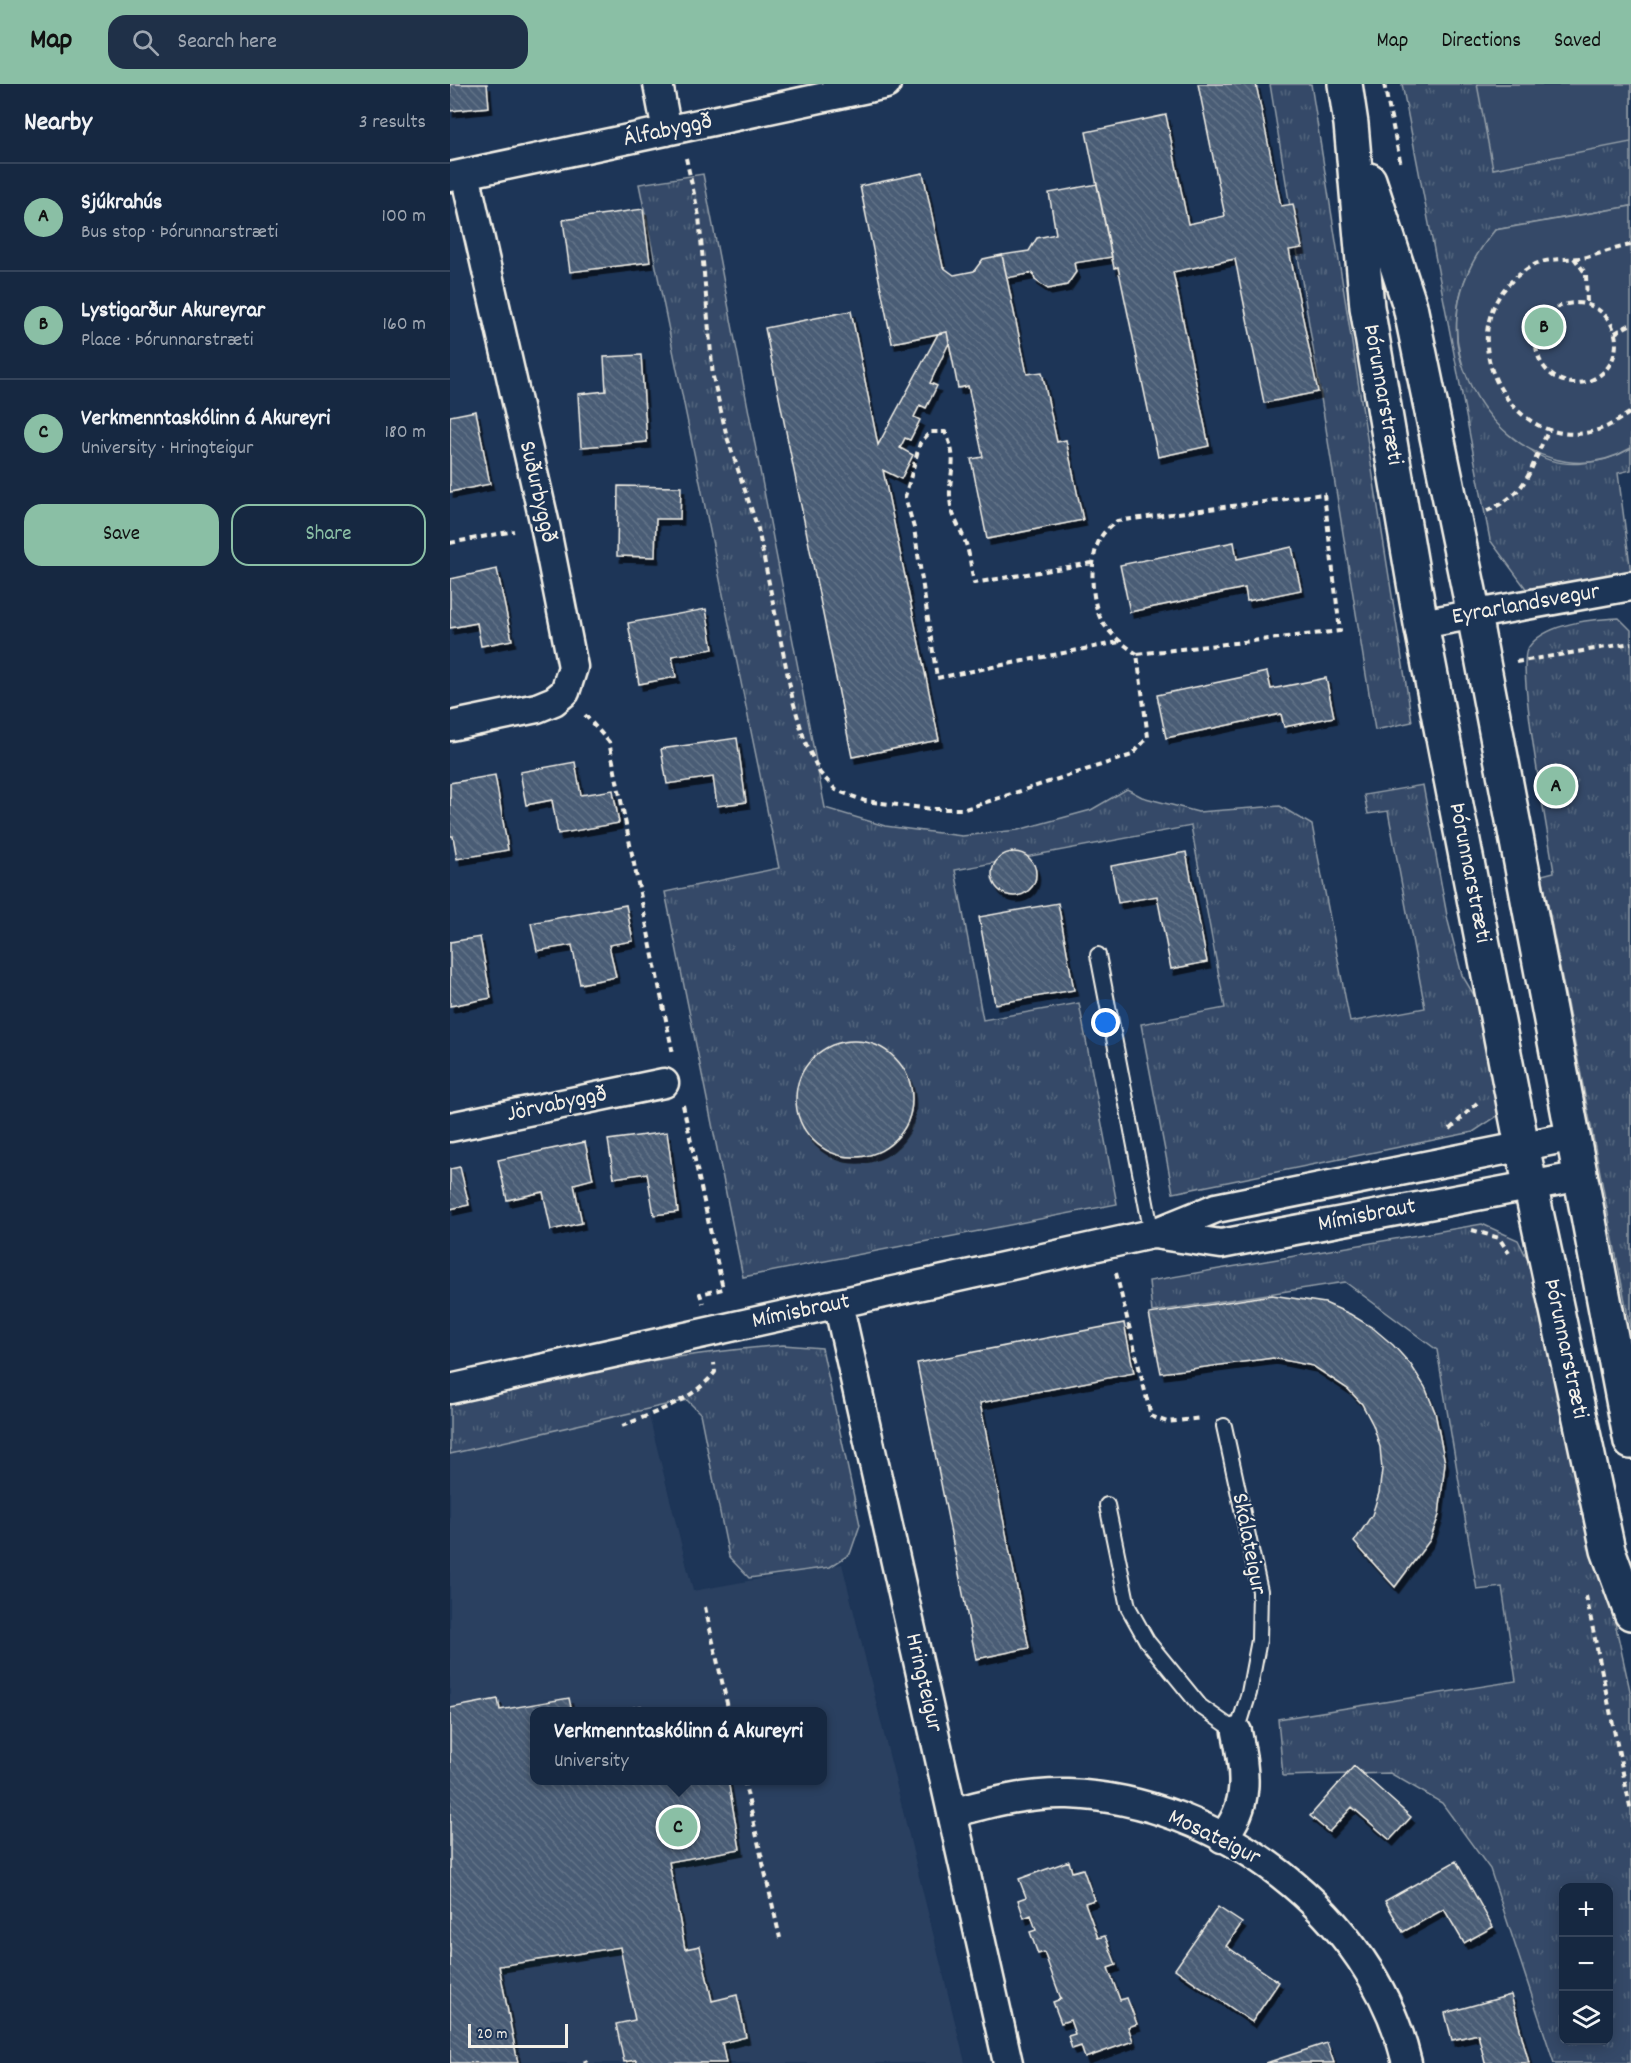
<!DOCTYPE html>
<html lang="en">
<head>
<meta charset="utf-8">
<style>
  body { margin:0; font-family:Dekko,sans-serif; background:#1f3048; color:#f1f3f6 }
  .controls { position:absolute; right:18px; bottom:18px; display:grid; overflow:hidden; border-radius:12px; box-shadow:0 3px 15px #0003 }
  .controls button { width:54px; height:54px; display:grid; place-items:center; padding:0; border:0; border-bottom:2px solid #35445a; background:#162841; color:#f1f3f6; font:30px sans-serif }
  .scale { position:absolute; left:18px; bottom:15px; width:100px; box-sizing:border-box; padding-left:6px; border:3px solid #f4f1e8; border-top:0; font-size:16px; line-height:21px; white-space:nowrap; color:#f4f1e8; -webkit-text-stroke:4px #1d3557; paint-order:stroke }
  .you { position:absolute; left:656px; top:939px; width:21px; height:21px; margin:-15px; border:4px solid #fff; border-radius:50%; background:#1a73e8; box-shadow:0 0 0 9px #1a73e833 }
  .badge { display:grid; place-items:center; width:39px; height:39px; border-radius:50%; background:#8abfa5; color:#111; font-size:20px; font-weight:700 }
  .pin { position:absolute; translate:-50% -50%; border:3px solid #fff; box-shadow:0 2px 6px #0006 }
  .popup { position:absolute; left:80px; top:1623px; width:297px; height:78px; box-sizing:border-box; display:grid; place-content:center; border-radius:12px; background:#162841; filter:drop-shadow(0 2px 4px #0005); font-size:20px; white-space:nowrap; color:#9ea6b1 }
  .popup b { font-size:22px; color:#f1f3f6 }
  .popup::after { content:''; position:absolute; left:50%; top:100%; margin-left:-12px; border:12px solid transparent; border-top-color:#162841 }
  .list { margin:0; padding:0; list-style:none }
  h2 { display:flex; justify-content:space-between; align-items:center; height:78px; margin:0; padding:0 24px; font-size:26px }
  h2 small { font-size:20px; font-weight:400; color:#9ea6b1 }
  .list li { display:grid; grid-template-columns:39px 1fr auto; gap:18px; align-items:center; box-sizing:border-box; height:108px; padding:0 24px; border-top:2px solid #35445a }
  .list b { display:block; font-size:22px; white-space:nowrap }
  .list p { margin:0; font-size:20px; white-space:nowrap; color:#9ea6b1 }
  .list em { font-size:20px; font-style:normal; color:#9ea6b1 }
  .actions { display:flex; gap:12px; padding:18px 24px }
  .actions a { flex:1; padding:14px 0; border:2px solid #8abfa5; border-radius:18px; text-align:center; font-size:21px; color:#8abfa5 }
  .actions .main { background:#8abfa5; color:#111 }
  .icon { flex:none; width:33px; height:33px; fill:none; stroke:currentColor; stroke-width:2; stroke-linecap:round; stroke-linejoin:round }
  .map { position:relative; flex:none; width:1181px; height:1979px; overflow:hidden }
  header { display:flex; align-items:center; gap:36px; box-sizing:border-box; height:84px; padding:0 30px; background:#8abfa5; color:#111 }
  header strong { font-size:28px }
  nav { display:flex; gap:33px; margin-inline-start:auto; font-size:21px }
  .search { width:420px; height:54px; background:#1f3048; display:flex; align-items:center; gap:15px; box-sizing:border-box; padding:0 21px; border-radius:18px; color:#9ea6b1; font-size:22px }
  main { display:flex }
  aside { flex:1; background:#162841 }
  .map>svg:first-child { display:block }
</style>
</head>
<body>
<header>
<strong>Map</strong>
<div class="search"><svg class="icon" aria-label="search" viewBox="0 0 24 24"><circle cx="10" cy="10" r="6"/><path d="M15 15l6 6"/></svg>Search here</div>
<nav><a>Map</a><a>Directions</a><a>Saved</a></nav>
</header>
<main>
<aside>
<h2>Nearby<small>3 results</small></h2>
<ul class="list">
<li><span class="badge">A</span><div><b>Sjúkrahús</b><p>Bus stop · Þórunnarstræti</p></div><em>100 m</em></li>
<li><span class="badge">B</span><div><b>Lystigarður Akureyrar</b><p>Place · Þórunnarstræti</p></div><em>160 m</em></li>
<li><span class="badge">C</span><div><b>Verkmenntaskólinn á Akureyri</b><p>University · Hringteigur</p></div><em>180 m</em></li>
</ul>
<div class="actions"><a class="main">Save</a><a>Share</a></div>
</aside>
<div class="map">
<svg width="1181" height="1979" viewBox="0 0 1181 1979">
  <defs>
    <pattern id="grass-tufts" width="24" height="20" patternUnits="userSpaceOnUse" patternTransform="scale(1.5)"><rect width="24" height="20" fill="#354a67"/><path d="M3 7l-1-3M5 7V3M7 7l1-3M15 17l-1-3M17 17v-4M19 17l1-3" fill="none" stroke="#53657d"/></pattern>
    <pattern id="building-back-hatch" width="6" height="6" patternUnits="userSpaceOnUse" patternTransform="scale(1.5)"><rect width="6" height="6" fill="#485b74"/><path d="M-1 5l2 2M0 0l6 6M5-1l2 2" fill="none" stroke="#637388"/></pattern>
    <filter id="shadow"><feDropShadow dx="3.5" dy="6" stdDeviation="0" flood-color="#0009"/></filter>
  </defs>
  <rect width="100%" height="100%" fill="#1d3557"/>
  <filter id="ink" filterUnits="userSpaceOnUse"><feTurbulence type="fractalNoise" baseFrequency=".0167" numOctaves="2"/><feDisplacementMap in="SourceGraphic" scale="12" xChannelSelector="R" yChannelSelector="G"/><feConvolveMatrix kernelMatrix="1 2 1 2 8 2 1 2 1" color-interpolation-filters="sRGB"/></filter>
  <g filter="url(#ink)">
    <!-- built -->
    <path fill="#2a4060" fill-rule="evenodd" d="M 196,1320 L 243,1507 L 392,1480 L 515,1979 L 0,1979 L 0,1363 ZM 84,1628 L 372,1628 L 372,1696 L 84,1696 Z"/>
    <!-- grass -->
    <path fill="url(#grass-tufts)" stroke="#949ea8" stroke-width="1.5" fill-rule="evenodd" d="M 820,0 L 861,0 L 962,638 L 925,646 Z
      M 952,0 L 1181,0 L 1181,122 L 1045,146 C 1025,173 1009,198 1007,232 C 1003,282 1019,298 1050,332 C 1060,343 1070,356 1081,366 C 1108,388 1154,380 1181,364 L 1181,386 L 1168,389 L 1181,489 L 1077,506 L 1040,456 Z
      M 253,90 L 375,724 L 435,742 L 512,752 L 568,746 L 641,726 L 677,705 L 692,713 L 748,728 L 830,722 L 862,741 L 900,938 L 975,924 L 938,727 L 918,730 L 914,711 L 973,701 L 998,837 L 1012,891 L 1034,928 L 1052,1029 L 1023,1048 L 723,1109 L 691,940 L 775,924 L 741,742 L 505,786 L 533,936 L 629,919 L 667,1120 L 293,1193 L 215,808 L 329,784 L 189,100 Z
      M 1169,534 L 1181,546 L 1181,1248 L 1092,791 L 1104,788 C 1099,755 1067,586 1077,566 C 1092,539 1143,535 1169,534 Z
      M 1032,1140 L 1068,1156 L 1091,1203 L 1181,1611 L 1181,1979 L 1104,1979 L 1040,1785 L 992,1719 L 940,1689 L 833,1692 L 828,1635 L 1066,1597 L 1052,1503 L 1027,1506 L 987,1266 L 895,1198 L 702,1228 L 699,1197 ZM 1114,1804 L 1158,1804 L 1158,1956 L 1114,1956 Z
      M 333,1261 L 372,1264 L 410,1441 L 400,1470 L 380,1483 L 299,1494 L 279,1473 L 250,1329 L 237,1316 L 0,1370 L 0,1317 C 109,1290 222,1271 333,1261 Z"/>
    <!-- green -->
    <path fill="#354a67" stroke="#949ea8" stroke-width="1.5" d="M 1027,0 L 1181,0 L 1181,58 L 1043,85 Z
      M 1181,122 L 1181,364 C 1094,415 1000,321 1007,233 C 1009,200 1024,171 1045,146 Z"/>
    <!-- building -->
    <path fill="url(#building-back-hatch)" stroke="#f4f1e8" stroke-width="1.5" filter="url(#shadow)" d="M 0,0 L 37,0 L 39,23 L 0,27 Z
      M 748,0 L 806,0 L 831,122 L 843,120 L 852,164 L 839,166 L 868,308 L 814,319 L 785,175 L 723,188 L 759,362 L 708,373 L 668,183 L 664,184 L 636,48 L 716,31 L 738,140 L 775,132 Z
      M 473,89 L 493,183 L 504,191 L 524,187 L 533,175 L 552,171 L 577,290 L 592,288 L 607,358 L 616,356 L 633,436 L 537,455 L 521,375 L 533,373 L 518,302 L 508,304 L 497,248 L 442,259 L 410,102 Z
      M 647,100 L 662,173 L 624,179 L 626,188 L 617,201 L 598,205 L 585,196 L 583,189 L 557,194 L 552,171 L 579,167 L 587,154 L 606,150 L 599,109 Z
      M 193,125 L 200,178 L 120,188 L 113,136 Z
      M 401,227 L 428,361 L 488,250 L 497,248 L 499,259 L 480,299 L 487,302 L 476,324 L 470,321 L 464,333 L 470,336 L 460,356 L 455,354 L 450,364 L 463,371 L 451,395 L 433,386 L 489,656 L 402,673 L 315,244 Z
      M 191,271 L 197,358 L 131,363 L 128,310 L 156,307 L 154,273 Z
      M 26,327 L 40,400 L 0,408 L 0,332 Z
      M 168,402 L 231,403 L 230,435 L 206,435 L 205,473 L 167,472 Z
      M 784,458 L 787,475 L 842,463 L 851,506 L 797,517 L 795,504 L 680,528 L 670,481 Z
      M 47,485 L 62,556 L 31,562 L 27,539 L 0,544 L 0,495 Z
      M 256,525 L 263,565 L 222,572 L 226,593 L 189,600 L 178,539 Z
      M 817,588 L 821,605 L 876,594 L 884,633 L 834,643 L 831,630 L 716,654 L 707,611 Z
      M 287,654 L 296,718 L 267,722 L 263,693 L 217,700 L 211,665 Z
      M 125,678 L 131,711 L 163,706 L 169,739 L 108,750 L 102,716 L 76,721 L 70,688 Z
      M 45,691 L 58,766 L 7,775 L 3,752 L 0,752 L 0,699 Z
      M542 790a22 22 0 1 1 44 0a22 22 0 1 1-44 0Z
      M 736,768 L 757,878 L 721,885 L 707,812 L 668,819 L 661,782 Z
      M 608,819 L 624,906 L 545,920 L 529,833 Z
      M 176,821 L 183,857 L 159,861 L 166,893 L 130,900 L 122,861 L 87,867 L 81,839 Z
      M 30,853 L 41,914 L 0,922 L 0,858 Z
      M346 1015a58 58 0 1 1 116 0a58 58 0 1 1-116 0Z
      M 217,1048 L 228,1128 L 204,1131 L 197,1089 L 164,1094 L 158,1056 Z
      M 135,1058 L 143,1095 L 124,1100 L 132,1139 L 101,1146 L 93,1108 L 57,1116 L 48,1076 Z
      M 10,1083 L 19,1121 L 0,1125 L 0,1085 Z
      M 822,1211 L 875,1219 L 900,1230 L 923,1244 L 943,1261 L 961,1281 L 975,1303 L 985,1328 L 995,1379 L 989,1431 L 980,1456 L 945,1503 L 904,1458 L 922,1431 L 929,1409 L 932,1386 L 930,1363 L 923,1341 L 912,1320 L 898,1305 L 863,1282 L 823,1274 L 711,1289 L 699,1230 Z
      M 674,1239 L 684,1289 L 530,1319 L 579,1564 L 526,1575 L 467,1279 Z
      M 119,1614 L 122,1628 L 84,1628 L 84,1696 L 278,1696 L 290,1765 L 219,1778 L 235,1865 L 250,1862 L 262,1917 L 287,1911 L 296,1953 L 272,1959 L 276,1979 L 186,1979 L 186,1976 L 174,1978 L 166,1940 L 185,1936 L 170,1863 L 49,1882 L 68,1979 L 0,1979 L 0,1624 L 48,1615 L 50,1626 Z
      M 191,1622 L 191,1628 L 161,1628 Z
      M 904,1682 L 961,1733 L 940,1756 L 902,1723 L 879,1748 L 860,1732 Z
      M 619,1777 L 622,1788 L 633,1785 L 644,1816 L 635,1819 L 648,1854 L 655,1852 L 666,1881 L 658,1884 L 670,1916 L 677,1914 L 687,1940 L 678,1943 L 683,1957 L 635,1974 L 631,1962 L 622,1965 L 618,1952 L 625,1950 L 620,1936 L 611,1939 L 603,1918 L 611,1915 L 594,1868 L 588,1870 L 580,1848 L 586,1846 L 581,1831 L 574,1834 L 568,1816 L 576,1813 L 569,1795 Z
      M 1006,1777 L 1043,1843 L 1014,1859 L 994,1825 L 953,1848 L 935,1817 Z
      M 768,1823 L 792,1839 L 776,1862 L 829,1898 L 802,1938 L 725,1885 Z
      M 1061,1911 L 1079,1979 L 1035,1979 L 1028,1950 L 1002,1956 L 995,1929 Z
      M 877,1959 L 884,1979 L 816,1979 Z"/>
    <g fill="none" stroke-linecap="round" stroke-linejoin="round">
      <!-- service casing -->
      <g stroke="#f4f1e8" stroke-width="18">
        <path id="service" d="M 648,871 L 702,1150
          M 657,1421 L 678,1523 L 697,1557 L 750,1622 L 787,1648 L 799,1609 L 809,1556 L 810,1507 L 774,1342"/>
      </g>
      <!-- minor casing -->
      <g stroke="#f4f1e8" stroke-width="33">
        <path id="minor" d="M 208,0 L 217,47
          M 0,93 L 436,0
          M 971,540 L 1181,502
          M 0,642 L 87,624 L 104,617 L 115,608 L 123,583 L 95,441 L 15,90
          M 0,1043 L 214,999
          M 704,1150 L 771,1160 L 1132,1092
          M 388,1219 L 558,1979
          M 0,1305 L 702,1150 L 766,1124 L 1124,1052
          M 502,1729 C 541,1718 577,1709 618,1710 C 768,1715 923,1830 957,1979
          M 772,1754 C 801,1720 795,1688 787,1648"/>
      </g>
      <!-- tertiary casing -->
      <g stroke="#f4f1e8" stroke-width="38">
        <path id="tertiary" d="M 895,0 L 901,40 L 917,223 L 971,540 L 1072,1062 L 1158,1466 L 1181,1529
          M 919,96 L 960,222 L 1024,531 L 1181,1358"/>
      </g>
      <!-- path -->
      <path stroke="#f4f1e8" stroke-width="4" stroke-dasharray="6 4.5" stroke-linecap="butt" d="M 934,0 L 951,81
        M 236,74 L 249,132 L 263,293 L 277,353 L 308,445 L 343,617 L 355,658 L 370,689 L 386,706 L 415,717 L 482,725 L 515,725 L 682,671 L 698,653 L 687,570 L 890,547 L 874,410 L 667,437 C 662,441 657,445 653,450 C 638,469 640,519 653,539 C 662,552 674,561 687,570
        M 1181,161 C 1166,164 1152,169 1137,173 C 1117,177 1099,172 1080,183 C 984,241 1065,385 1158,342 C 1166,338 1173,333 1181,328
        M 1124,174 L 1136,190 L 1137,220
        M1086 259a40 40 0 1 1 80 0a40 40 0 1 1-80 0Z
        M 1165,249 L 1181,240
        M 1037,427 C 1083,406 1078,384 1100,344
        M 0,459 L 64,447
        M 642,479 L 524,499 C 521,485 520,470 515,457 C 511,446 503,434 501,422 C 496,391 511,379 495,348 L 480,348 L 470,359 L 455,413 L 464,444 L 487,594 L 669,558
        M 1066,578 L 1181,559
        M 135,631 L 159,658 L 223,970
        M 233,1021 L 273,1205 L 250,1210 L 253,1219
        M 1000,1045 L 1028,1018
        M 1022,1146 L 1049,1154 L 1059,1169
        M 666,1189 L 701,1332 L 717,1338 L 752,1334
        M 172,1342 C 203,1329 244,1316 265,1288 L 264,1279
        M 1136,1512 L 1181,1727
        M 255,1523 L 279,1628
        M 294,1696 L 330,1854
        M 135,1976 L 136,1979"/>
      <!-- service -->
      <use href="#service" stroke="#1d3557" stroke-width="14"/>
      <!-- minor -->
      <use href="#minor" stroke="#1d3557" stroke-width="28"/>
      <!-- tertiary -->
      <use href="#tertiary" stroke="#1d3557" stroke-width="33"/>
    </g>
  </g>
  <g text-anchor="middle" dominant-baseline="central" stroke-width="4.5" stroke-linejoin="round" paint-order="stroke">
    <!-- street labels -->
    <g font-size="24" fill="#f4f1e8" stroke="#1d3557">
      <text transform="translate(218 47) rotate(-12)">Álfabyggð</text>
      <text transform="translate(932 311) rotate(80)">Þórunnarstræti</text>
      <text transform="translate(87 408) rotate(77)">Suðurbyggð</text>
      <text transform="translate(1076 521) rotate(-10)">Eyrarlandsvegur</text>
      <text transform="translate(1019 789) rotate(79)">Þórunnarstræti</text>
      <text transform="translate(107 1021) rotate(-12)">Jörvabyggð</text>
      <text transform="translate(917 1132) rotate(-11)">Mímisbraut</text>
      <text transform="translate(351 1228) rotate(-12)">Mímisbraut</text>
      <text transform="translate(1115 1265) rotate(78)">Þórunnarstræti</text>
      <text transform="translate(798 1460) rotate(79)">Skálateigur</text>
      <text transform="translate(473 1599) rotate(77)">Hringteigur</text>
      <text transform="translate(764 1754) rotate(26)">Mosateigur</text>
    </g>
  </g>
</svg>
<div class="controls">
<button>+</button>
<button>−</button>
<button><svg class="icon" aria-label="layers" viewBox="0 0 24 24"><path d="M12 4l9 5-9 5-9-5zM3 14l9 5 9-5"/></svg></button>
</div>
<div class="scale">20 m</div>
<div class="you"></div>
<div class="pin badge" style="left:1106px;top:702px">A</div>
<div class="pin badge" style="left:1094px;top:243px">B</div>
<div class="pin badge" style="left:228px;top:1743px">C</div>
<div class="popup"><b>Verkmenntaskólinn á Akureyri</b>University</div>
</div>
</main>
</body>
</html>
